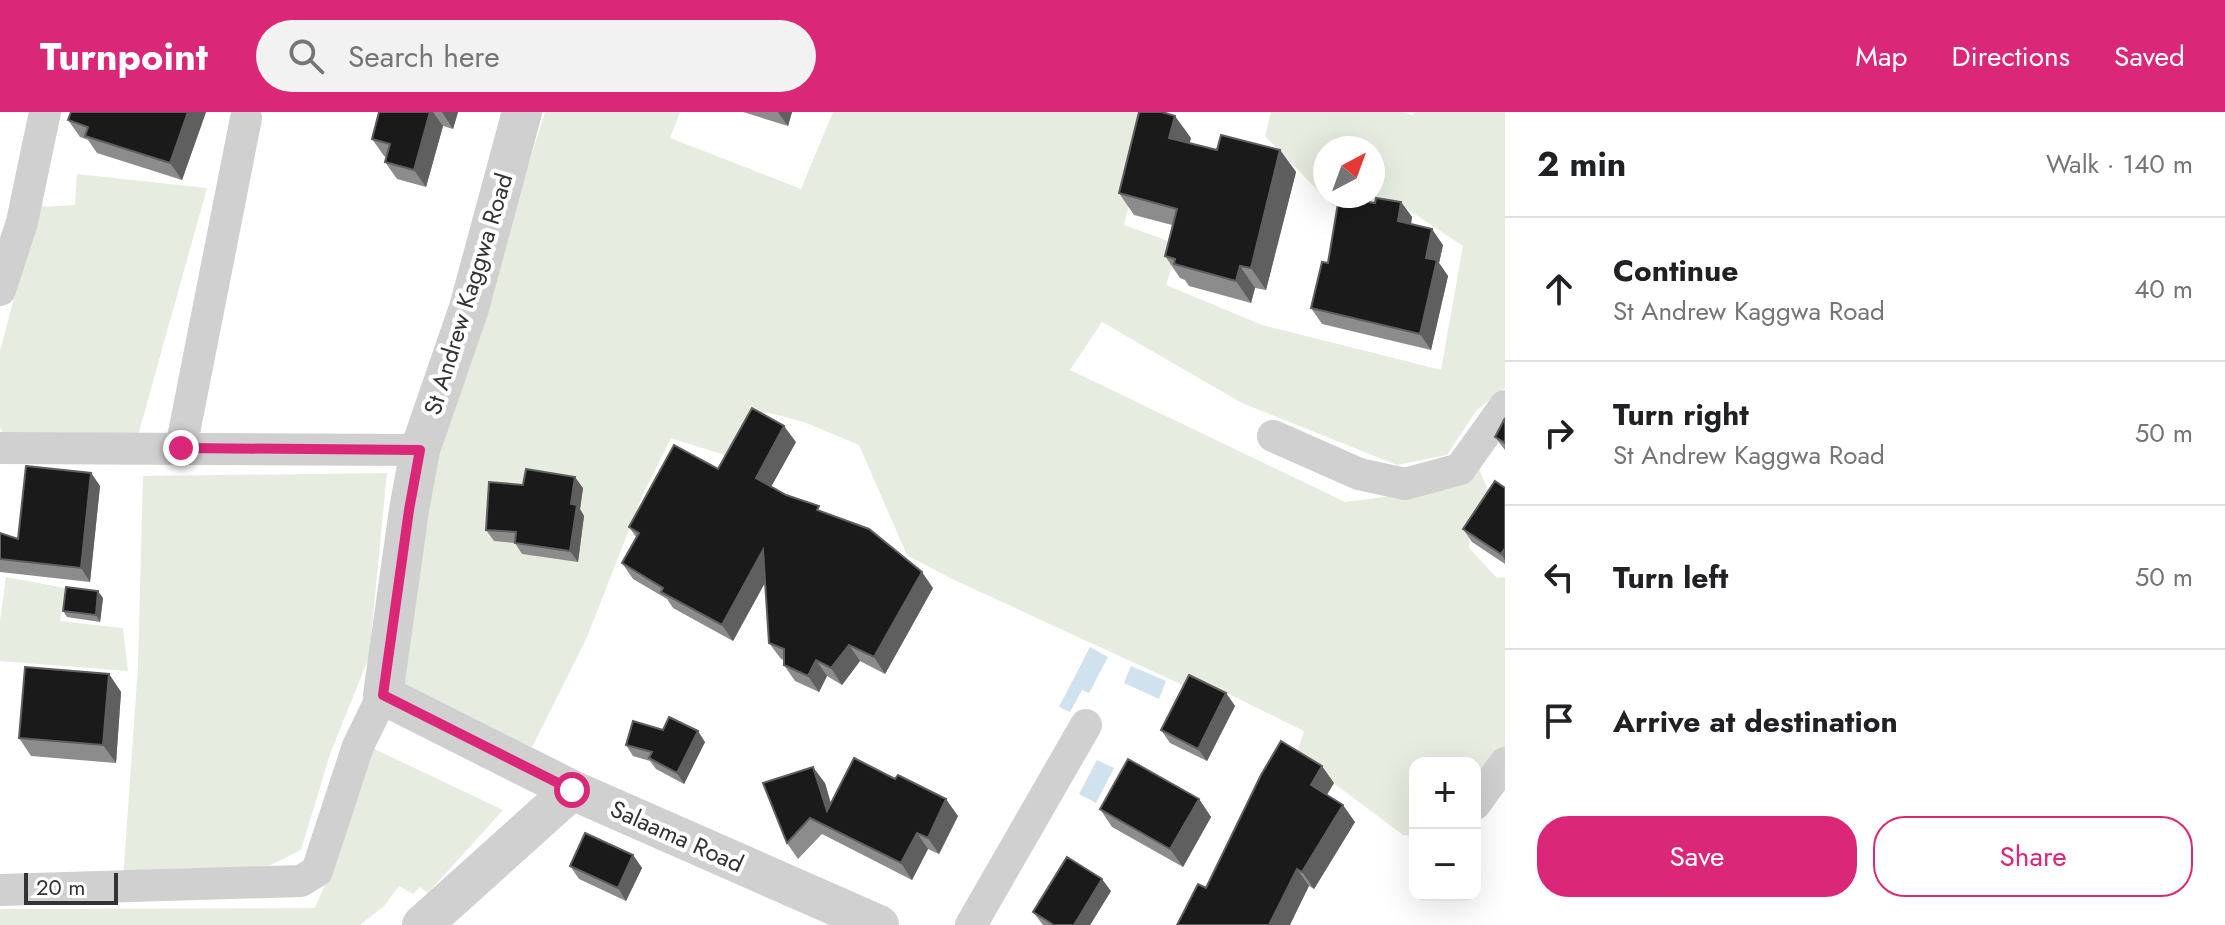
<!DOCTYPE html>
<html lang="en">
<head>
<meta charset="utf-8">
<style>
  body { margin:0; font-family:Jost,sans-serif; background:#f2f2f2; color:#202124 }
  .controls { position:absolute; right:24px; bottom:24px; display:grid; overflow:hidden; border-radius:16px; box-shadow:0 8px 32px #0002 }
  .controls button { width:72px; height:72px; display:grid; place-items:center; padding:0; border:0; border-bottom:2px solid #e0e0e0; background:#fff; color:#202124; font:40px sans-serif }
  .compass { position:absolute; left:1313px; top:24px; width:72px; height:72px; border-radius:50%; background:#fff; box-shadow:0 8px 32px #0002; rotate:41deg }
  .scale { position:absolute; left:24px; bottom:20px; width:94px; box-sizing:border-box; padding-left:8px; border:4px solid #333; border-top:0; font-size:22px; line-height:28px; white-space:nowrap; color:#333; -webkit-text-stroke:6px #fff; paint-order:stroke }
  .stop { position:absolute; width:24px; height:24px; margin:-18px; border:6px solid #db2777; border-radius:50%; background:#fff }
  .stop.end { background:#db2777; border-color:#fff; box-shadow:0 2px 8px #0008 }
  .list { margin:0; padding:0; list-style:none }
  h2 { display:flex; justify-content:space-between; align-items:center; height:104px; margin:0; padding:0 32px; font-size:34px }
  h2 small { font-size:26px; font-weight:400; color:#757577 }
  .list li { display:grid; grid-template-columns:52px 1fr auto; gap:24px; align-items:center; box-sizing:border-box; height:144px; padding:0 32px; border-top:2px solid #e0e0e0 }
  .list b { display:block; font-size:30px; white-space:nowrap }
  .list p { margin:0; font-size:26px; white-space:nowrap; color:#757577 }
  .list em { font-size:26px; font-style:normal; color:#757577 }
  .actions { display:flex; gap:16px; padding:24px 32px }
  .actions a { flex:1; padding:18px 0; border:2px solid #db2777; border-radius:32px; text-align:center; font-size:28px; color:#db2777 }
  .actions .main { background:#db2777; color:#fff }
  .icon { flex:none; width:44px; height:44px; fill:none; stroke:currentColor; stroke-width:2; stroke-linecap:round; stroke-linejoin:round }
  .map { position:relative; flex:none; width:1505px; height:813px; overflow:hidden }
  header { display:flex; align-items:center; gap:48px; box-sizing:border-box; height:112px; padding:0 40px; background:#db2777; color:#fff }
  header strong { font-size:38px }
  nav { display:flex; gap:44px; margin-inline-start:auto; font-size:28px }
  .search { width:560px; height:72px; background:#f2f2f2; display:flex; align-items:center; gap:20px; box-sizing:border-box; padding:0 28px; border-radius:44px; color:#757577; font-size:30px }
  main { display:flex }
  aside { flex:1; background:#fff }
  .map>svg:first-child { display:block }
</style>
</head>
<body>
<header>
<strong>Turnpoint</strong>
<div class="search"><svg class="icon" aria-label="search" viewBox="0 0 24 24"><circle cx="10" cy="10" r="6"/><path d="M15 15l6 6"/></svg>Search here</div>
<nav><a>Map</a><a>Directions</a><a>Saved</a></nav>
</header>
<main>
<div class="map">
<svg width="1505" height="813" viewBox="0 0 1505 813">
  <rect width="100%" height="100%" fill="#fff"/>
  <!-- green -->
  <path fill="#e6ecdf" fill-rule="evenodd" d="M 545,0 L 680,0 L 670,26 L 801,77 L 833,0 L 1170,0 L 1164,13 L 1148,17 L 1124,113 L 1179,133 L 1166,173 L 1262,213 L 1441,258 L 1463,134 L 1404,95 L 1333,94 L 1265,24 L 1271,0 L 1401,0 L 1412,3 L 1416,0 L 1505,0 L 1505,276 L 1476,299 L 1447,343 L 1397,353 L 1242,291 L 1102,210 L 1070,258 L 1345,390 L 1446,377 L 1479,357 L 1492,387 L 1469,411 L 1469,436 L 1497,466 L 1505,465 L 1505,636 L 1475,678 L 1475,651 L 1415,651 L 1415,724 L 1403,723 L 1296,643 L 1304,619 L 1194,565 L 1189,576 L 950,466 L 907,443 L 859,333 L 804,310 L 766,300 L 731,345 L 671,326 L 643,382 L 587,525 L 532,635 L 434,596 L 375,566 L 468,244 ZM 1325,36 L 1373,36 L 1373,84 L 1325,84 Z
    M 77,62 L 207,76 L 137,327 L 5,324 L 0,315 L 0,239 L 38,95 L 75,93 Z
    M 387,361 L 369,545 L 330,642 L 301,738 L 263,757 L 123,768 L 138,554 L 143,364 Z
    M 6,465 L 65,476 L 60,509 L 123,516 L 128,559 L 0,549 L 0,509 Z
    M 370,635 L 503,698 L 428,781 L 420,775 L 413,782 L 399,774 L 384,794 L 360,813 L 0,813 L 0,797 L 315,796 L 337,744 Z"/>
  <!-- water -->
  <path fill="#cfe2ee" d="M 1090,535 L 1108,545 L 1089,581 L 1082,578 L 1070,600 L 1059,595 Z
    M 1131,554 L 1166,569 L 1159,587 L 1124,571 Z
    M 1097,648 L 1114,656 L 1096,691 L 1079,682 Z"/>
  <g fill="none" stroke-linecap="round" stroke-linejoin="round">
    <!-- minor -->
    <path stroke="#d0d0d0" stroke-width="32" d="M 0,178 L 22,110 L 45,0
      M 1273,324 L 1359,362 L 1405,372 L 1460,357 L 1505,294
      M 0,336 L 420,338
      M 181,336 L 246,6
      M 1475,692 L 1505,651
      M 0,778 L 301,769 L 317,759 L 358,634 L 383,583
      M 971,813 L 1086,613"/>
    <!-- tertiary -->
    <path stroke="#d0d0d0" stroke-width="40" d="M 522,0 L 469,196 L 420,338 L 409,398 L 383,583 L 572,678
      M 422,813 L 572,678 L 879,813"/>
  </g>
  <!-- wall -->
  <path fill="#8c8c8c" d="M 206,0 L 182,68 L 97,41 L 88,28 L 80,25 L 68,8 Z
    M 379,0 L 458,0 L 453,17 L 443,14 L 426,75 L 397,67 L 385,50 L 386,45 L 384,44 L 372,27 Z
    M 743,0 L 792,0 L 788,14 Z
    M 1191,26 L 1189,31 L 1217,38 L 1280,38 L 1296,60 L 1266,178 L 1255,176 L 1251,191 L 1189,174 L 1185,168 L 1180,166 L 1165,144 L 1172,113 L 1134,103 L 1119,81 Z
    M 1401,90 L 1412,105 L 1411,112 L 1443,133 L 1439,151 L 1448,164 L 1431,238 L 1322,212 L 1311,196 L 1375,91 Z
    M 1505,306 L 1505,338 L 1495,325 Z
    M 796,330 L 771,375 L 823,400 L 933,476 L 885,562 L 860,549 L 842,573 L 827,564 L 819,580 L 795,569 L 784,553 L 784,548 L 781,547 L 769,531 L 765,471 L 733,529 L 673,496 L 667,487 L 633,467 L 622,451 L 636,425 L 629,415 L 718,357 Z
    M 91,361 L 100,374 L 90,470 L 0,460 L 0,421 L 18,427 Z
    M 583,376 L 580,397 L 584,404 L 578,450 L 522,442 L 515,431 L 494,429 L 486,418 Z
    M 1505,376 L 1505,452 L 1472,430 L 1463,417 Z
    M 103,486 L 100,510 L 67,505 L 63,499 Z
    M 109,562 L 121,580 L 116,651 L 31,644 L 19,626 Z
    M 1226,581 L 1235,594 L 1207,649 L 1170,631 L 1161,618 Z
    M 705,630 L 684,672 L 656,657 L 650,649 L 633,644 L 626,633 Z
    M 825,671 L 831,692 L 958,704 L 939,742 L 928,737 L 912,768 L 822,722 L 798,747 L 787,731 Z
    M 1334,671 L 1327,683 L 1355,710 L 1314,777 L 1309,774 L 1206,776 Z
    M 1199,687 L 1211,705 L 1183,755 L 1112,715 L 1100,697 Z
    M 633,743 L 642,756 L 626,789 L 579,767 L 570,754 Z
    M 1111,779 L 1090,813 L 1043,813 L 1033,800 Z"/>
  <!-- shaded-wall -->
  <path fill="#5f5f5f" d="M 188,0 L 206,0 L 182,68 L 170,51 Z
    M 430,0 L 433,0 L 443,14 L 426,75 L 414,58 Z
    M 442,0 L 458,0 L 453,17 Z
    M 778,0 L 792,0 L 788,14 Z
    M 1175,4 L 1191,26 L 1185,48 L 1169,26 Z
    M 1280,38 L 1296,60 L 1266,178 L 1251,156 Z
    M 1401,90 L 1412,105 L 1409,125 L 1398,109 Z
    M 1432,117 L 1443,133 L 1439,151 L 1448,164 L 1431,238 L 1420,222 L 1426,146 Z
    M 1240,154 L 1255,176 L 1251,191 L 1236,169 Z
    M 784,314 L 796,330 L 767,382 L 756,366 Z
    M 91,361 L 100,374 L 90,470 L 81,456 Z
    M 575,365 L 583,376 L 580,397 L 584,404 L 578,450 L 570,439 L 571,392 Z
    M 1505,436 L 1505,448 L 1501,442 Z
    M 763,438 L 774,454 L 733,529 L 722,513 Z
    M 922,460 L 933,476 L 885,562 L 874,545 Z
    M 98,479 L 103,486 L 100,510 L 96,503 Z
    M 849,533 L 860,549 L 842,573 L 831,556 Z
    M 816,548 L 827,564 L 819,580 L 808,564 Z
    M 109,562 L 121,580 L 116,651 L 103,633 Z
    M 1226,581 L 1235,594 L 1207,649 L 1198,637 Z
    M 698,619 L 705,630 L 684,672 L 677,661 Z
    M 1322,654 L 1334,671 L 1322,690 L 1311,673 Z
    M 813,655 L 825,671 L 838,716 L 827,699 Z
    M 946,687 L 958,704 L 939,742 L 928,726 Z
    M 1199,687 L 1211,705 L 1183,755 L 1170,737 Z
    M 1343,693 L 1355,710 L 1314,777 L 1302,760 Z
    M 917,721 L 928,737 L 912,768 L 901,751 Z
    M 633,743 L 642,756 L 626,789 L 618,776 Z
    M 1297,757 L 1309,774 L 1290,813 L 1269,813 Z
    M 1102,767 L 1111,779 L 1090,813 L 1074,813 Z"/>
  <!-- building -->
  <path fill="#1a1a1a" stroke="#5f5f5f" stroke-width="2" d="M 71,0 L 188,0 L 170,51 L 85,24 L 88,15 L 68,8 Z
    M 379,0 L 430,0 L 414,58 L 385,50 L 390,32 L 372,27 Z
    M 1139,0 L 1162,0 L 1175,4 L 1169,26 L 1217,38 L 1221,23 L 1280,38 L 1251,156 L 1240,154 L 1236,169 L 1174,152 L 1175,147 L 1165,144 L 1177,97 L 1119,81 Z
    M 1339,85 L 1375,91 L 1376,86 L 1401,90 L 1398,109 L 1432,117 L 1426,146 L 1437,148 L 1420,222 L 1311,196 L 1322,150 L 1328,151 Z
    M 752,296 L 784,314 L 756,366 L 786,383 L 819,394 L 817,398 L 869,417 L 922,460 L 874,545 L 849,533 L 831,556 L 816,548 L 808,564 L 784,553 L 784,537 L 769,531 L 763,438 L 722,513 L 661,480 L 663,476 L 622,451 L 639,421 L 629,415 L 674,333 L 718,357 Z
    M 1505,306 L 1505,331 L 1495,325 Z
    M 26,354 L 91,361 L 81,456 L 0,447 L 0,421 L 18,427 Z
    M 526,357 L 575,365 L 571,392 L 577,393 L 570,439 L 515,431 L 516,420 L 486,418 L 489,370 L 523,373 Z
    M 1495,369 L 1505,376 L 1505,436 L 1501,442 L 1463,417 Z
    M 66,475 L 98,479 L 96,503 L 63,499 Z
    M 25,555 L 109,562 L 103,633 L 19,626 Z
    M 1189,563 L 1226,581 L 1198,637 L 1161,618 Z
    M 669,605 L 698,619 L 677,661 L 649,646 L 652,640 L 626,633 L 633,609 L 663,618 Z
    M 1281,629 L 1322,654 L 1311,673 L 1343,693 L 1302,760 L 1297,757 L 1269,813 L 1177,813 L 1198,772 L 1206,776 L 1261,663 Z
    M 854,646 L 895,667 L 898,663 L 946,687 L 928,726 L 917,721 L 901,751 L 810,706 L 787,731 L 763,671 L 813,655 L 827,699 Z
    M 1128,647 L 1199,687 L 1170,737 L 1100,697 Z
    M 585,721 L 633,743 L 618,776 L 570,754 Z
    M 1067,745 L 1102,767 L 1074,813 L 1054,813 L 1033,800 Z"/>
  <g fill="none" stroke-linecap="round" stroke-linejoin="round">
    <!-- route -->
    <path stroke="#db2777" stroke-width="10" d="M 181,336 L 420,338 L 409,398 L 383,583 L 572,678"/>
  </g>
  <g text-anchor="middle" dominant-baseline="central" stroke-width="8" stroke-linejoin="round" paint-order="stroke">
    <!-- street labels -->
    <g font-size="24" fill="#333" stroke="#fff">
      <text transform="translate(468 182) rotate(-73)">St Andrew Kaggwa Road</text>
      <text transform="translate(677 724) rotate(24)">Salaama Road</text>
    </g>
  </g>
</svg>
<div class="controls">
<button>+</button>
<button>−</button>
</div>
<svg class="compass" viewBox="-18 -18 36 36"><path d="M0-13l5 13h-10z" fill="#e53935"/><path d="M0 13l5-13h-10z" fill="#757577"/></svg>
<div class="scale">20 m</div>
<div class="stop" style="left:572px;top:678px"></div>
<div class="stop end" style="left:181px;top:336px"></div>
</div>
<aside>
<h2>2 min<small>Walk · 140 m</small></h2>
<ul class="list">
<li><svg class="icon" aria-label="ahead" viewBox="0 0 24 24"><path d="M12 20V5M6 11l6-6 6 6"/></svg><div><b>Continue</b><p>St Andrew Kaggwa Road</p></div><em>40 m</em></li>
<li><svg class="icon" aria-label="right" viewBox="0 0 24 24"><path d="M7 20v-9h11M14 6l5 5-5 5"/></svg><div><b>Turn right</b><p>St Andrew Kaggwa Road</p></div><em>50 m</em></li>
<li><svg class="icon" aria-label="left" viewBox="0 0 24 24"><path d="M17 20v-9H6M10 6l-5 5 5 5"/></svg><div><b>Turn left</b></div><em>50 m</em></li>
<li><svg class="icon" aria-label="arrive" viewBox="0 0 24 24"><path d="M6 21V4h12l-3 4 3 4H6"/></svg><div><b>Arrive at destination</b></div></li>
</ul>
<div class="actions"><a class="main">Save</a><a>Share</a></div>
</aside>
</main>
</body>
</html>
